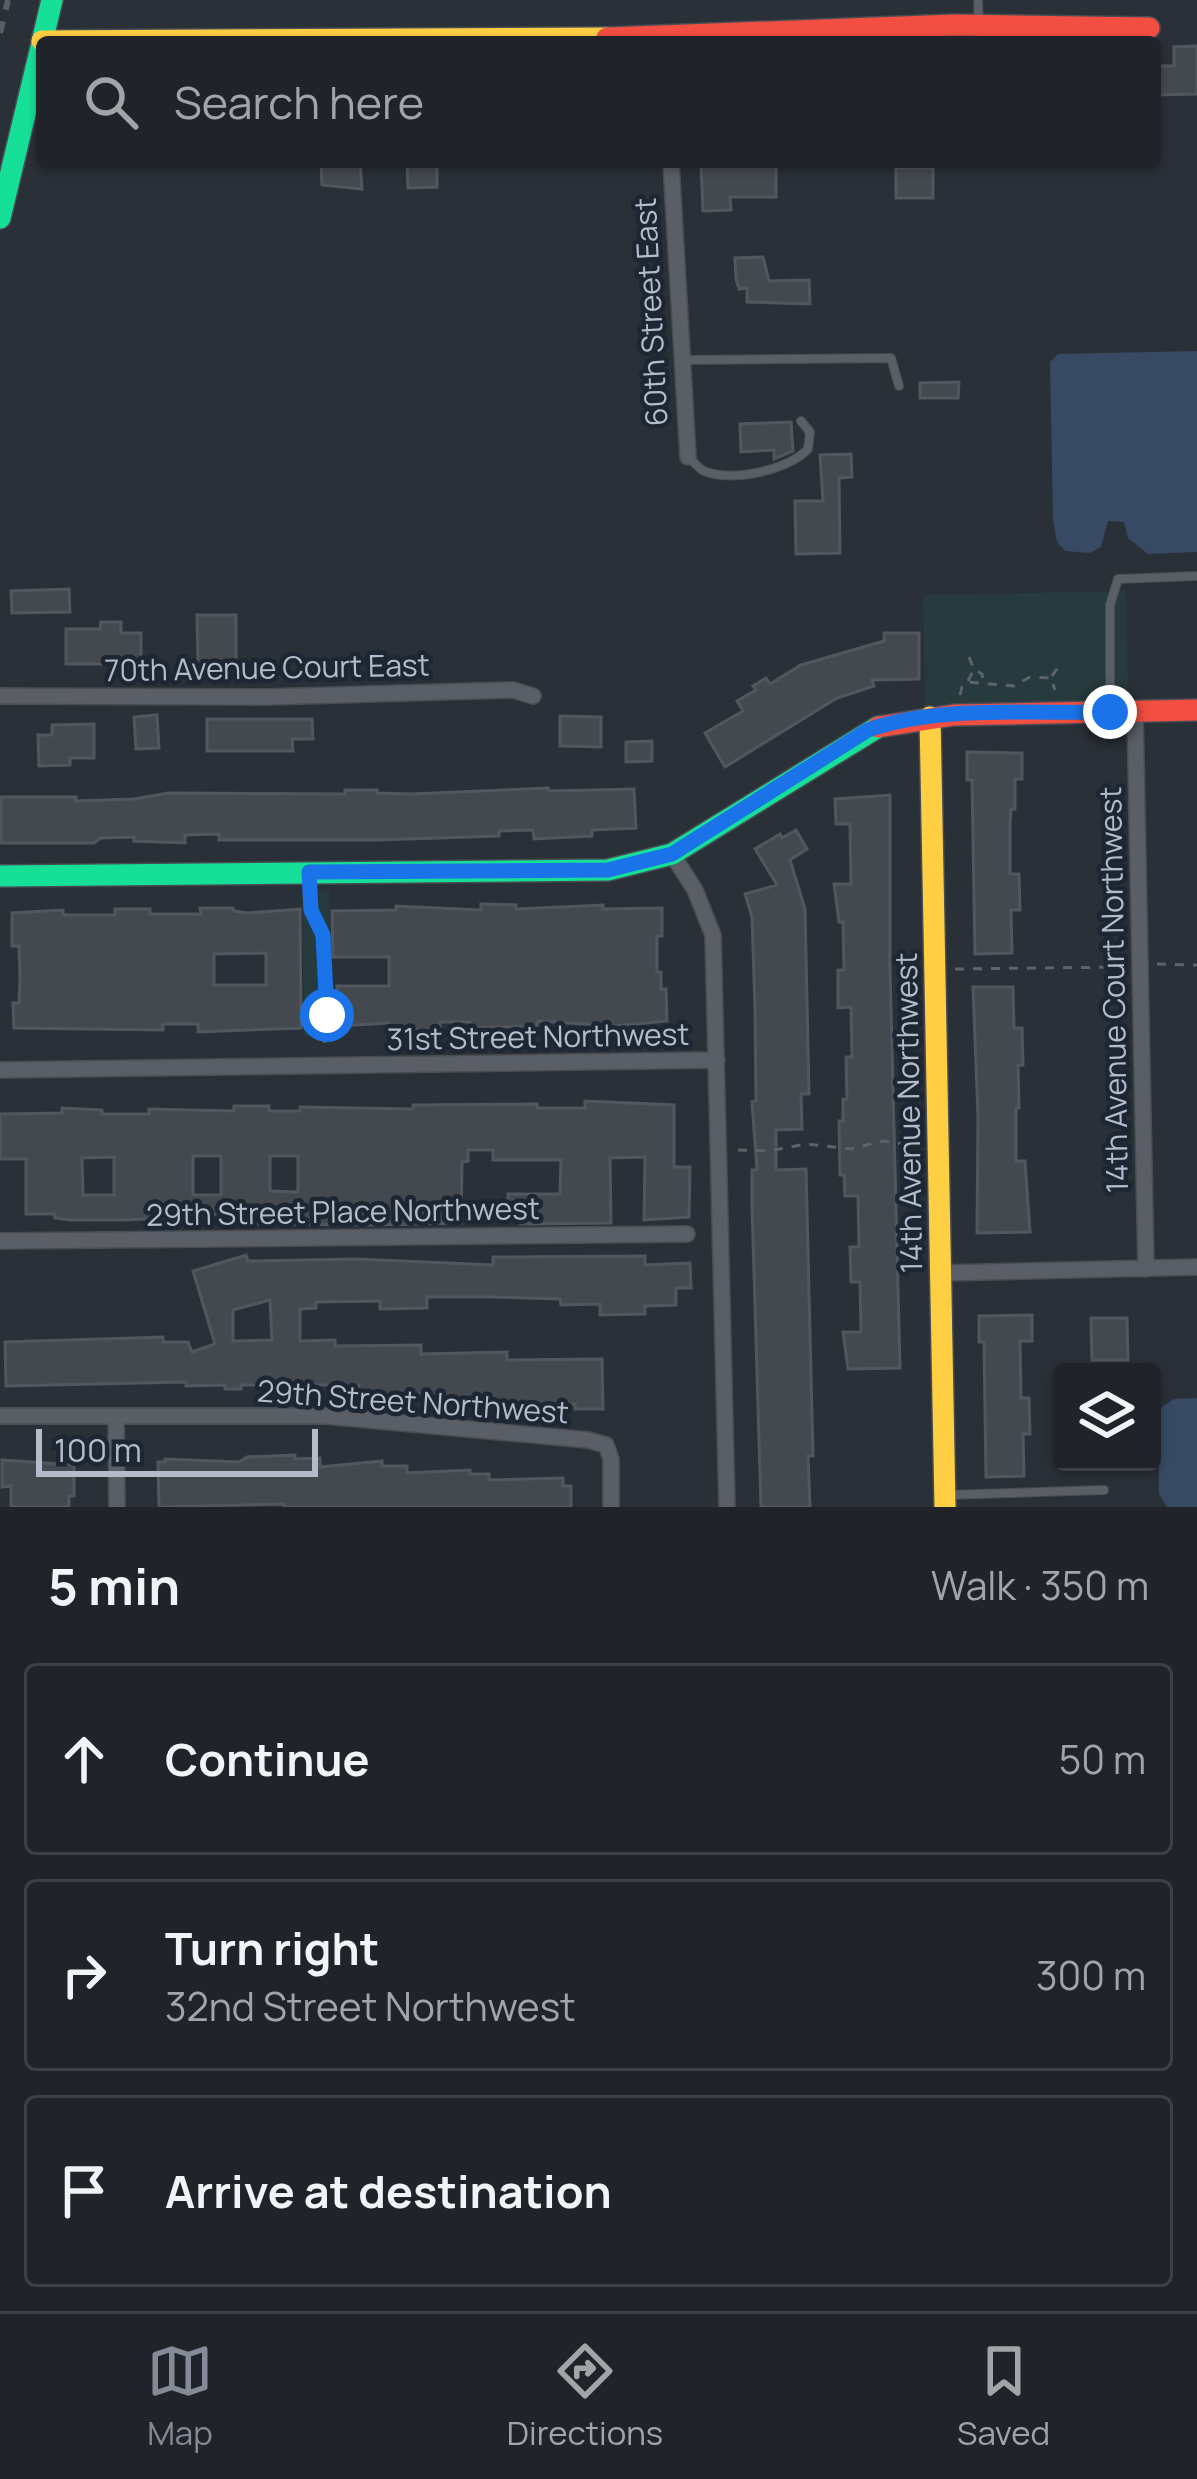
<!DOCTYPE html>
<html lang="en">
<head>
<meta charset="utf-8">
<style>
  body { margin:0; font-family:Manrope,sans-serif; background:#282c32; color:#f1f3f6 }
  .controls { position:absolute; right:36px; bottom:36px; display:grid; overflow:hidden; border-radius:12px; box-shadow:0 3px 9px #0004 }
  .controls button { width:108px; height:108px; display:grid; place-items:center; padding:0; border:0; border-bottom:3px solid #3d4147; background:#20242a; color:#f1f3f6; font:60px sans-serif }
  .scale { position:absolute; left:36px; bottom:30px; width:282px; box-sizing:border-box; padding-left:12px; border:6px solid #b4bcc9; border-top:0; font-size:33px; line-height:42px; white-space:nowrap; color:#b4bcc9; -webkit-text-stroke:9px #1d2633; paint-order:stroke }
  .stop { position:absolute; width:36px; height:36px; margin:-27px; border:9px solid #1a73e8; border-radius:50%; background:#fff }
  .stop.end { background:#1a73e8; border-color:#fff; box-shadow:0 3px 12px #0008 }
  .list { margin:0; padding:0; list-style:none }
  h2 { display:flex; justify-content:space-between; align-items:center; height:156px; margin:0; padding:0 48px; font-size:51px }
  h2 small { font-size:39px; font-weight:400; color:#a2a4a8 }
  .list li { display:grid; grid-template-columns:78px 1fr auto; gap:36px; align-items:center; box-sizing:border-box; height:192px; margin:0 24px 24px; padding:0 24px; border:3px solid #3d4147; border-radius:12px }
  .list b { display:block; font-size:45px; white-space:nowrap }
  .list p { margin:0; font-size:39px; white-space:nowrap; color:#a2a4a8 }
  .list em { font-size:39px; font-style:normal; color:#a2a4a8 }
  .icon { flex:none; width:66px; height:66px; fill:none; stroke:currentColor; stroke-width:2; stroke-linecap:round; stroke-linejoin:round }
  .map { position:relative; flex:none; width:1197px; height:1507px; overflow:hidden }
  .search { position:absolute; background:#20242a; box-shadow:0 3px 9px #0004; left:36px; right:36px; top:36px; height:132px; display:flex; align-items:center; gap:30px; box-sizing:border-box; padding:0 42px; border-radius:12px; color:#a2a4a8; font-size:45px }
  .sheet { height:804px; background:#20242a }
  nav { display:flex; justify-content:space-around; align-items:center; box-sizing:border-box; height:168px; border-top:3px solid #3d4147; background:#20242a; font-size:33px; color:#a2a4a8 }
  nav a { display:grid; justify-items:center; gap:6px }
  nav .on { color:#848b96 }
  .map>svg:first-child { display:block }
</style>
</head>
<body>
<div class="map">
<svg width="1197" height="1507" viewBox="0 0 1197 1507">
  <rect width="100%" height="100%" fill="#2a3038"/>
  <!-- green -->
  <path fill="#273a3e" d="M 1126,591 L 1128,701 L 925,705 L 923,595 Z
    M 329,891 L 335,1036 L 304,1036 L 302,892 Z"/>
  <!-- water -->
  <path fill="#384963" d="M 1197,351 L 1197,552 L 1148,554 L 1128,538 L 1124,522 L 1108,521 L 1101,547 L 1090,553 L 1065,551 L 1057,542 L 1053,520 L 1050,362 L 1058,354 Z
    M 1197,1398 L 1197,1507 L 1167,1507 L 1159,1494 L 1158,1410 L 1174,1399 Z"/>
  <!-- building -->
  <path fill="#444950" stroke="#52575f" stroke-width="3" fill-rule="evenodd" d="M 1197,46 L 1197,94 L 1155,95 L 1155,66 L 1174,66 L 1174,47 Z
    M 321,162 L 360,162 L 362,189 L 322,185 Z
    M 407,162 L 437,162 L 437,187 L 408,188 Z
    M 776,162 L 776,197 L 730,197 L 731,210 L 703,211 L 701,165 Z
    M 896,168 L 933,168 L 933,198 L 896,198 Z
    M 763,257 L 769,281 L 809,280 L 810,304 L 747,302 L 747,288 L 739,289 L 736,279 L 735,258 Z
    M 959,382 L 958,398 L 920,398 L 920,383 Z
    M 791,422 L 793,451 L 774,459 L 774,450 L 741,452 L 740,424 Z
    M 851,454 L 852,477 L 839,478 L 840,553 L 796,554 L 795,501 L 823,501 L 820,455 Z
    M 69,589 L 70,612 L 12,613 L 11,591 Z
    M 197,615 L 236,615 L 236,663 L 198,664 Z
    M 101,622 L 121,622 L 121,633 L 141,633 L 141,664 L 66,664 L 66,629 L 100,629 Z
    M 884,633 L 919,633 L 919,679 L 872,680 L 874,686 L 837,698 L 725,767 L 705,733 L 743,711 L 737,701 L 756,690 L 753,686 L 766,678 L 770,684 L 801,665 L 884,641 Z
    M 157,715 L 159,748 L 136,749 L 134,717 Z
    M 560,716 L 601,717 L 601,747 L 560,746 Z
    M 207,719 L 312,719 L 313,739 L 292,739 L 293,751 L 207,751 Z
    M 94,724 L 94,758 L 70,758 L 70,765 L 39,766 L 38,735 L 52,735 L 52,725 Z
    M 652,741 L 652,761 L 626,762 L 626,742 Z
    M 967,752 L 1022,753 L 1022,779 L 1015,779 L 1015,809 L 1011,809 L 1010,824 L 1010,874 L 1019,874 L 1020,910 L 1011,910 L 1012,953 L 975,954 L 972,780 L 967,780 Z
    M 548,788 L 549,791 L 634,789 L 636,828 L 592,830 L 592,836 L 534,839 L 533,830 L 499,831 L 499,836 L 377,840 L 219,840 L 219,834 L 185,835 L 185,843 L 134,841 L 134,837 L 101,838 L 94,843 L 1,843 L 1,797 L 76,797 L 76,801 L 134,799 L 168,793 L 345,794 L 345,790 L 377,790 L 377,793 L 411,794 Z
    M 890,795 L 890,969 L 900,1368 L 848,1369 L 843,1332 L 861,1332 L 860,1282 L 851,1282 L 850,1247 L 859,1247 L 858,1196 L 845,1196 L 844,1175 L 840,1175 L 839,1121 L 843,1121 L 843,1099 L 847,1099 L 846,1057 L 852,1057 L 851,1007 L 838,1008 L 838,970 L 844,970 L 843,922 L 839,922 L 834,884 L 851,884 L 850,824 L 836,824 L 835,799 Z
    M 796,830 L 807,849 L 790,860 L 805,909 L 809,1094 L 801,1094 L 802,1129 L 776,1130 L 776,1170 L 806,1169 L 813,1456 L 808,1456 L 810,1507 L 761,1507 L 752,1205 L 752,1170 L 757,1170 L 752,1102 L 756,1101 L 755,1009 L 752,917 L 745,894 L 777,885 L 755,849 L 780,834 L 782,838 Z
    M 481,904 L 516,905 L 516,909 L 603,905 L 603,909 L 662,908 L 662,936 L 657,936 L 657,972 L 661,972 L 661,989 L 666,989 L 667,1021 L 616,1026 L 538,1021 L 537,1026 L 470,1028 L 470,1022 L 440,1022 L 440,1029 L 423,1030 L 390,1028 L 389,1023 L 338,1026 L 337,986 L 389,986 L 389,957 L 333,957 L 332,911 L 396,910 L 396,906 L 481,910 Z
    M 200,908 L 233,908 L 234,911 L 247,913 L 300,909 L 301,1028 L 198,1032 L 198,1024 L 163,1024 L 163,1030 L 14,1028 L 13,1003 L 19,1003 L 20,978 L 19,946 L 12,946 L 12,913 L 63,910 L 63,915 L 115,915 L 115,909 L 150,909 L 150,914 L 201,914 ZM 266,953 L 266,985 L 214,985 L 214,954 Z
    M 973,987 L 1013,987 L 1014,1028 L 1022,1028 L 1023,1065 L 1018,1065 L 1019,1108 L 1016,1108 L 1016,1161 L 1025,1161 L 1030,1232 L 977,1233 L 978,1116 Z
    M 585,1101 L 674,1105 L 674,1167 L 690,1167 L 689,1217 L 644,1220 L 645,1157 L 610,1158 L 611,1223 L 520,1224 L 520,1217 L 508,1217 L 508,1194 L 560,1194 L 561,1160 L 493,1160 L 493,1150 L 468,1150 L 468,1161 L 462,1162 L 461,1223 L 373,1225 L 261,1224 L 222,1221 L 222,1215 L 125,1220 L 70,1220 L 55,1218 L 55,1214 L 26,1214 L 26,1159 L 0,1159 L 0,1114 L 62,1113 L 62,1108 L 102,1110 L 102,1114 L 149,1114 L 149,1109 L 234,1111 L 234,1106 L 269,1106 L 269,1111 L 300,1111 L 300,1107 L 413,1109 L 413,1105 L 537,1104 L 537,1108 L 585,1108 ZM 193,1156 L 221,1156 L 221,1195 L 193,1195 ZM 270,1156 L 298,1156 L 298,1192 L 270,1191 ZM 114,1157 L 114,1195 L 83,1195 L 82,1158 Z
    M 246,1255 L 248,1261 L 357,1259 L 493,1265 L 493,1257 L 645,1256 L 645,1265 L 690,1263 L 691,1288 L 676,1288 L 676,1305 L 645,1306 L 645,1314 L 600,1315 L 600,1304 L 561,1305 L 560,1299 L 493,1297 L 427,1297 L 427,1308 L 380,1309 L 380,1301 L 316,1302 L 316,1308 L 300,1309 L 300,1341 L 335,1340 L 335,1346 L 421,1345 L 421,1354 L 507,1352 L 507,1360 L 602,1359 L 603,1409 L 575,1409 L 575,1404 L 527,1406 L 523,1401 L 479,1401 L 479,1398 L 445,1398 L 445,1394 L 366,1393 L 359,1390 L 359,1385 L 241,1385 L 241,1389 L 225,1389 L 225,1385 L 186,1386 L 186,1382 L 6,1386 L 5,1342 L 163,1337 L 163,1342 L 188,1342 L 192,1352 L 215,1344 L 193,1271 ZM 270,1300 L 272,1340 L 233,1341 L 233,1310 Z
    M 1032,1315 L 1032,1341 L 1020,1341 L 1021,1398 L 1029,1398 L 1030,1434 L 1023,1434 L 1024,1476 L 986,1477 L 984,1342 L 979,1342 L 979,1316 Z
    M 1091,1318 L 1127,1318 L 1128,1360 L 1092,1360 Z
    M 295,1455 L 295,1459 L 320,1458 L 320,1467 L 382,1461 L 382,1466 L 407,1466 L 407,1473 L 470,1470 L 470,1474 L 489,1474 L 489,1480 L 563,1478 L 563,1486 L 571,1486 L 571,1507 L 284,1507 L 284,1504 L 159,1507 L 158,1462 L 165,1462 L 165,1459 L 239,1462 L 247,1457 Z
    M 2,1460 L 74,1465 L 74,1496 L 69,1496 L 69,1507 L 11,1507 L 11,1486 L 2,1487 Z"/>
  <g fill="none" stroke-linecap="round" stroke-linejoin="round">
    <!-- lane casing -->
    <g stroke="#484c53" stroke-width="10">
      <path id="lane" d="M 978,0 L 979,24
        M 684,360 L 891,358 L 899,386
        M 688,457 C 694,462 698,468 704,471 C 731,483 789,470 808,449 L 810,432 L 801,421
        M 1110,708 L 1110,605 L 1118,579 L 1197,576
        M 946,1495 L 1104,1490"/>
    </g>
    <!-- street casing -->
    <g stroke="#484c53" stroke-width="18">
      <path id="street" d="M 671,162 L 688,457
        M 0,696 L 267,697 L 513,690 L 533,696
        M 1135,711 L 1146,1269
        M 672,854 L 695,890 L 713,935 L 727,1507
        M 0,1070 L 717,1060
        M 0,1241 L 687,1234
        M 941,1273 L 1197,1267
        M 0,1416 L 325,1416 L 588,1440 L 606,1445 L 611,1459 L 611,1507
        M 116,1416 L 117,1507"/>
    </g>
    <!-- fast casing -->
    <g stroke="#484c53" stroke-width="24">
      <path id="fast" d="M 42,42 L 52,0
        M 0,218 L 42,43
        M 0,876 L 608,870 L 672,854 L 878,727"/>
    </g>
    <!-- slow casing -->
    <g stroke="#484c53" stroke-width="24">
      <path id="slow" d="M 42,41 L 607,38
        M 930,717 L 945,1507"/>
    </g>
    <!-- jam casing -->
    <g stroke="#484c53" stroke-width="24">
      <path id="jam" d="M 607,38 L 954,25 L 1149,28
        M 878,727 L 954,715 L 1197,710"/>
    </g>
    <!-- path -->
    <path stroke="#5d636a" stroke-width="3" stroke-dasharray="9 9" stroke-linecap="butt" d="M 969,657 L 973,667
      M 1052,676 L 1059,666
      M 968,681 L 974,669 L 982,674 L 983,680
      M 960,695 L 962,687 L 968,682 L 1014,686 L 1030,677 L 1051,678 L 1055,690
      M 310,892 C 311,910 321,921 323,938 C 328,974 327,1011 324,1047
      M 1157,964 L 1197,965
      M 955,969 L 1124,967
      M 738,1150 L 769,1151 L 806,1144 L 851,1149 L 883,1141 L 918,1146"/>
    <!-- lane -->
    <use href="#lane" stroke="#5a5e66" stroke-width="8"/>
    <!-- street -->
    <use href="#street" stroke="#5a5e66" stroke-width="15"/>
    <!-- fast -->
    <use href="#fast" stroke="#16e098" stroke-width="21"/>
    <!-- slow -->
    <use href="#slow" stroke="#ffcf43" stroke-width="21"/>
    <!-- jam -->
    <use href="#jam" stroke="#f24e42" stroke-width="21"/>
    <!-- rail -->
    <path stroke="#595d64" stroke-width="6" stroke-dasharray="12 12" stroke-linecap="butt" d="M 0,33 L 8,0"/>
  </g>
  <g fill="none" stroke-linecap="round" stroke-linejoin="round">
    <!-- route -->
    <path stroke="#1a73e8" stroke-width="15" d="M 327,1015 L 323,935 L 311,910 L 309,872 L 608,870 L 672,854 L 868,730 C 938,705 1034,714 1110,712"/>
  </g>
  <g text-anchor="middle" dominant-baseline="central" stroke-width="9" stroke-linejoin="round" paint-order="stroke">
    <!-- street labels -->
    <g font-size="30" fill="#b4bcc9" stroke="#1d2633">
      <text transform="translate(650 312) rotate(-93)">60th Street East</text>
      <text transform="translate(267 667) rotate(-1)">70th Avenue Court East</text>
      <text transform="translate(1113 990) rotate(-91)">14th Avenue Court Northwest</text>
      <text transform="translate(538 1036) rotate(-1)">31st Street Northwest</text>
      <text transform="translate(908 1113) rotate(-91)">14th Avenue Northwest</text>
      <text transform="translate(343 1211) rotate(-1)">29th Street Place Northwest</text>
      <text transform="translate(413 1401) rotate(4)">29th Street Northwest</text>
    </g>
  </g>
</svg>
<div class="controls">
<button><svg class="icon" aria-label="layers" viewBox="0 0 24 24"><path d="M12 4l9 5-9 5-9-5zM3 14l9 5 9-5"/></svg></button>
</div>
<div class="scale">100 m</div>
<div class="stop" style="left:327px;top:1015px"></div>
<div class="stop end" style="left:1110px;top:712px"></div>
<div class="search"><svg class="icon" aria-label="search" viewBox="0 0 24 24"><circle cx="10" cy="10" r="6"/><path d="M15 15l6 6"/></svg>Search here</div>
</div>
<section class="sheet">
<h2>5 min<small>Walk · 350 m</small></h2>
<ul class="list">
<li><svg class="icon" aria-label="ahead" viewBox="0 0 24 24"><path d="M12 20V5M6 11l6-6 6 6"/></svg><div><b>Continue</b></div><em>50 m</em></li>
<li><svg class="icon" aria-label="right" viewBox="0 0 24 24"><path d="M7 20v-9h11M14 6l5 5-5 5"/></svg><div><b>Turn right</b><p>32nd Street Northwest</p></div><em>300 m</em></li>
<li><svg class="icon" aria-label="arrive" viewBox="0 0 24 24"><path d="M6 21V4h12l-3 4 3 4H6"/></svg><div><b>Arrive at destination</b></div></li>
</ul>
</section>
<nav>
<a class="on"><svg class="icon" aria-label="map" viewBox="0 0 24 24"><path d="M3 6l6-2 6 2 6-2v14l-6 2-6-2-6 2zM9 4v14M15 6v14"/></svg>Map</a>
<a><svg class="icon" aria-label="directions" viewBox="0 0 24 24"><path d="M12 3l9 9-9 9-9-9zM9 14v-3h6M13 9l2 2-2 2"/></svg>Directions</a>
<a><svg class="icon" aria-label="saved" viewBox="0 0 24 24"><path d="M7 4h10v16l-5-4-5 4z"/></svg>Saved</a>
</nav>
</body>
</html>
